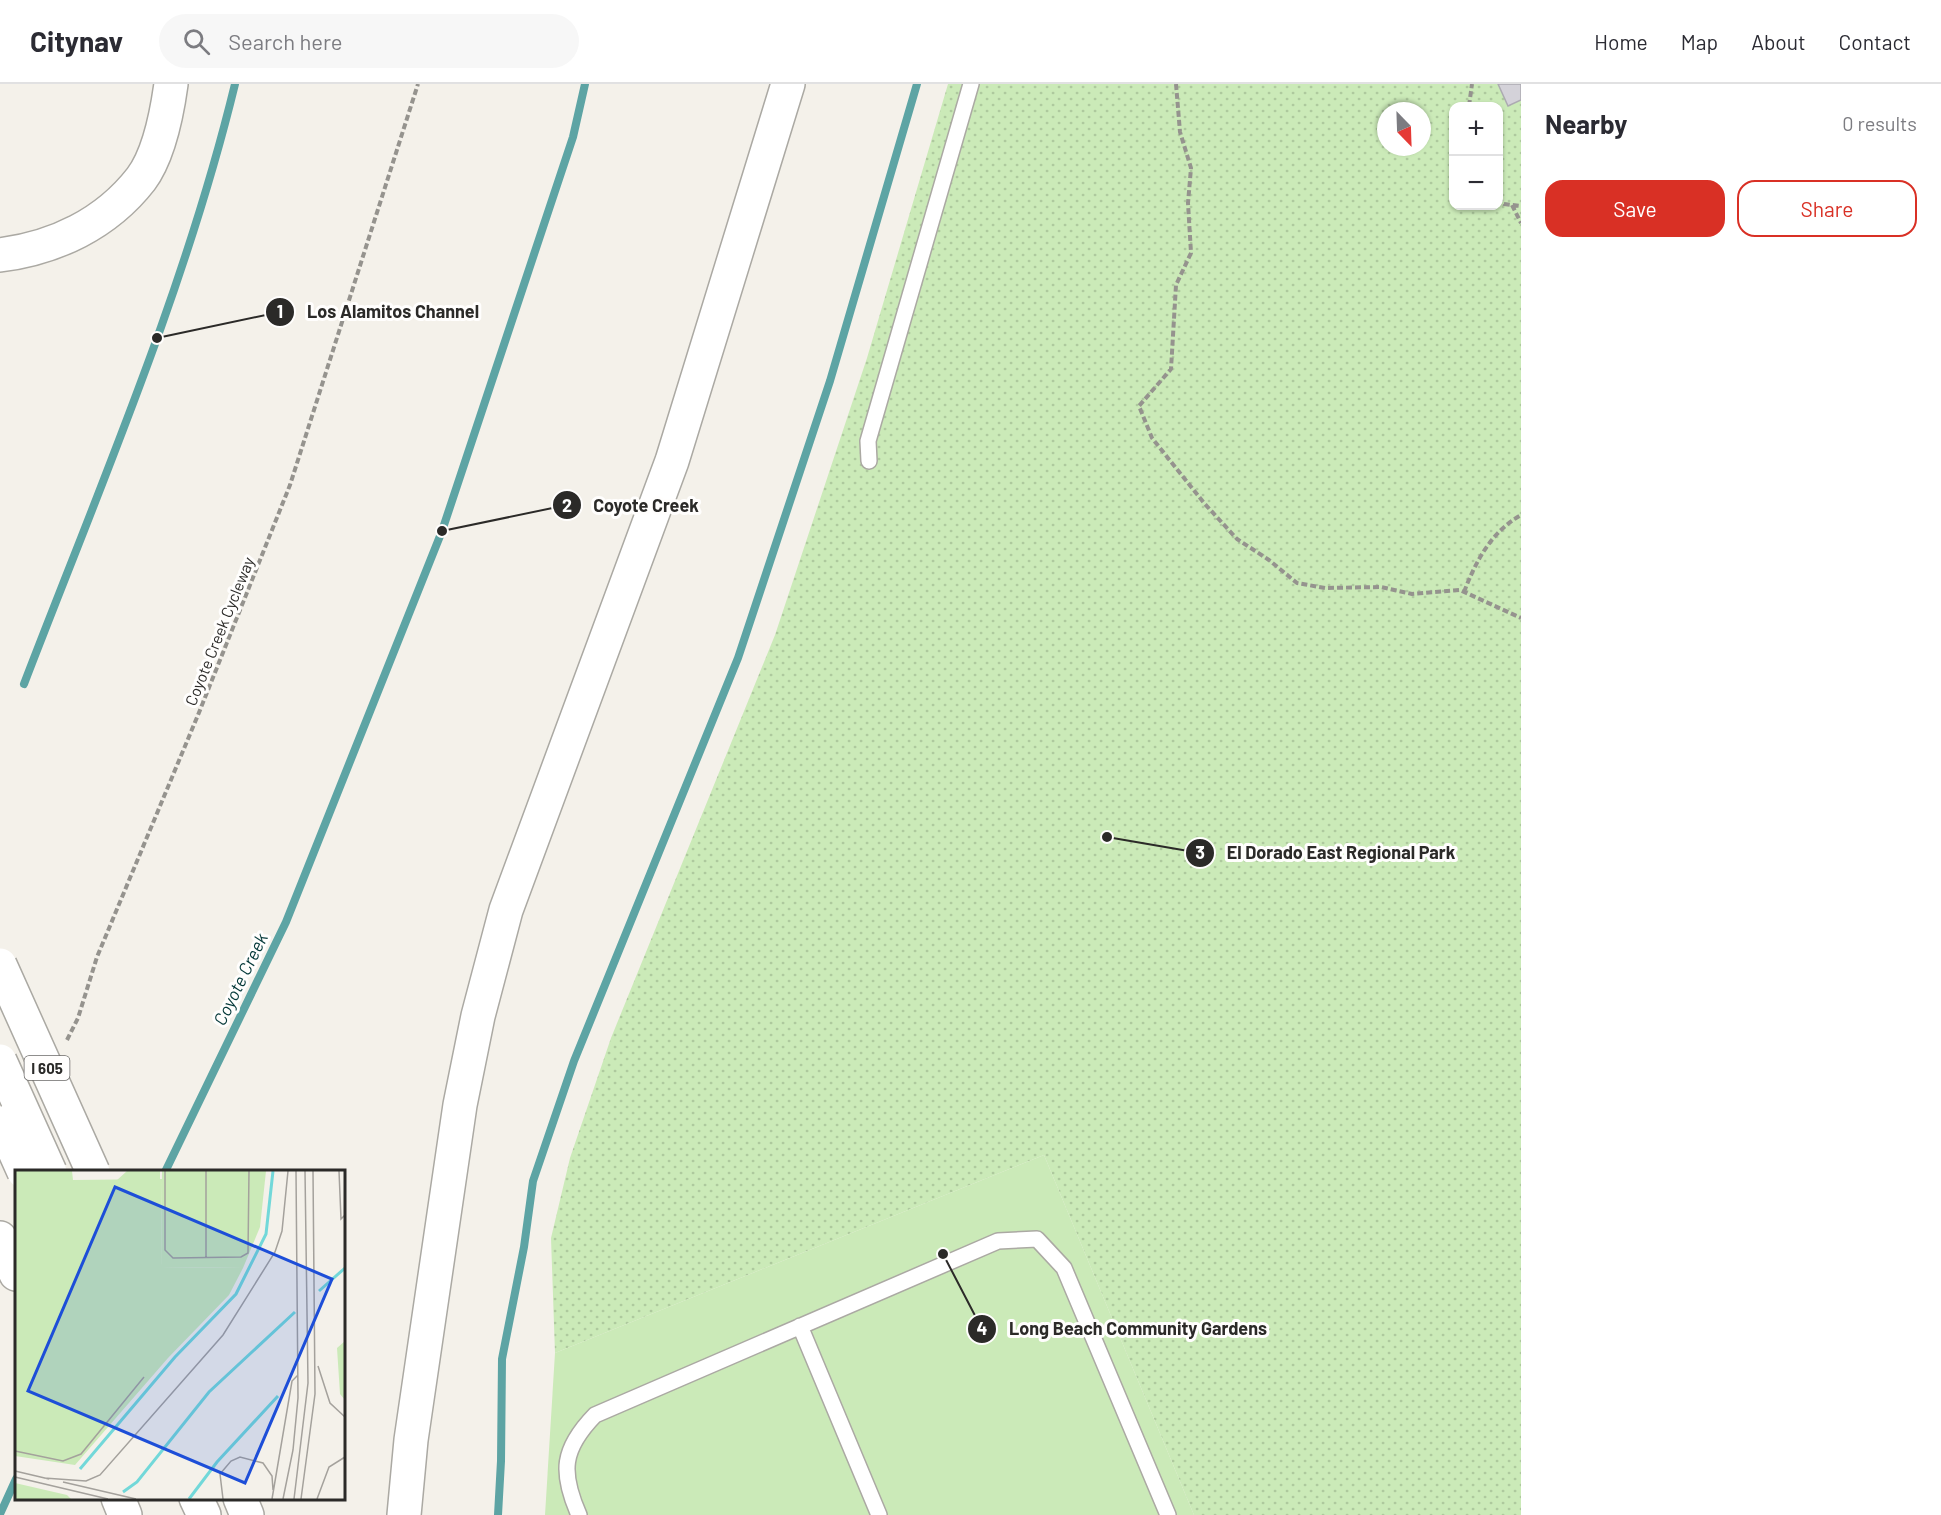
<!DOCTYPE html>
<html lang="en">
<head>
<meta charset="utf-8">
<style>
  body { margin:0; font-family:Barlow,sans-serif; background:#f7f7f7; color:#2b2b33 }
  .controls { position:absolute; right:18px; top:18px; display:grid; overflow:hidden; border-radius:12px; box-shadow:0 2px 4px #0004 }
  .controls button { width:54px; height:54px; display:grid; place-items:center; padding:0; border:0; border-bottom:2px solid #e1e1e2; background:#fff; color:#2b2b33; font:30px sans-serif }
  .compass { position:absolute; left:1377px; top:18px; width:54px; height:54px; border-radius:50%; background:#fff; box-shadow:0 2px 4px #0004; rotate:157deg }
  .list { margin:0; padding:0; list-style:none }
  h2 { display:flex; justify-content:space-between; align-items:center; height:78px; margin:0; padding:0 24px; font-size:26px }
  h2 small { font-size:20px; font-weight:400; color:#7c7c81 }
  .actions { display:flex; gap:12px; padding:18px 24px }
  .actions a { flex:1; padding:14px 0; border:2px solid #d93025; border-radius:18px; text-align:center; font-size:21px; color:#d93025 }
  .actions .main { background:#d93025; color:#fff }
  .icon { flex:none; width:33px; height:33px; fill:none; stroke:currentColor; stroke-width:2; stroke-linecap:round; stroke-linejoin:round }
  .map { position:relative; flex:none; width:1521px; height:1431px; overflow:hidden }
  header { display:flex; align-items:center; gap:36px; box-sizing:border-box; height:84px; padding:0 30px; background:#fff; border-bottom:2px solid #e1e1e2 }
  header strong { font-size:28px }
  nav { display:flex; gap:33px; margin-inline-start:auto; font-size:21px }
  .search { width:420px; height:54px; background:#f7f7f7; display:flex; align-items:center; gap:15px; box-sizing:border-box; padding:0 21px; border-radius:33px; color:#7c7c81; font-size:22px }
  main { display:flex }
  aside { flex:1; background:#fff }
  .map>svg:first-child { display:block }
</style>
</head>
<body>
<header>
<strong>Citynav</strong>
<div class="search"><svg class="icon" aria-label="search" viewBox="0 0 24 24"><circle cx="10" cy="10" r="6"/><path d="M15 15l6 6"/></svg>Search here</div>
<nav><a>Home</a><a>Map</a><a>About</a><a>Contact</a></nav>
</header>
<main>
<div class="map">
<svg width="1521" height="1431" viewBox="0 0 1521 1431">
  <defs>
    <pattern id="park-dots" width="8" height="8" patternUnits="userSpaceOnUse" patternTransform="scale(1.5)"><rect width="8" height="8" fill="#cbeab8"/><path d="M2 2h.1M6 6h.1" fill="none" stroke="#aec99e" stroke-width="1.8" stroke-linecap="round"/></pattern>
  </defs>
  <rect width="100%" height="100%" fill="#f4f1ea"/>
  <!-- park -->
  <path fill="url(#park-dots)" fill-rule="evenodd" d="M 948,0 L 1521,0 L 1521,1431 L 1194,1431 L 1044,1071 L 555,1269 L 551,1154 L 570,1074 L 611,954 L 775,551 L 867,274 ZM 1454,22 L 1498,22 L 1498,122 L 1454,122 ZM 1386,27 L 1422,27 L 1422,63 L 1386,63 Z"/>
  <!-- garden -->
  <path fill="#cbeab8" d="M 1044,1071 L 1194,1431 L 545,1431 L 555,1269 Z"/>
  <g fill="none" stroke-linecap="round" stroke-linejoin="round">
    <!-- stream -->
    <path stroke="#5da4a4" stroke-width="8" d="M 24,600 C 100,402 185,206 235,0
      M 165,1088 L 286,838 L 442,447 L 573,53 L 585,0
      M 0,1430 L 16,1395
      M 498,1431 L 501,1377 L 502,1275 L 524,1163 L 533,1097 L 574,977 L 738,574 L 830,297 L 917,0"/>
  </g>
  <!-- building -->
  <path fill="#d4d2d9" stroke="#acaab1" stroke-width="1.5" d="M 1498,0 L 1521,0 L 1521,16 L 1508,22 Z"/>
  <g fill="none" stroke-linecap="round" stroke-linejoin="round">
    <!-- service casing -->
    <g stroke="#aba9a3" stroke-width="18">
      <path id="service" d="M 869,377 L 868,357 L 971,0
        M 800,1242 L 879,1431
        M 579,1431 C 560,1388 562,1365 595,1331 L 998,1157 L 1037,1155 L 1064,1184 L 1168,1431"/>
    </g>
    <!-- motorway casing -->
    <g stroke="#aba9a3" stroke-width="36">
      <path id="motorway" d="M 0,171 C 55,164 106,140 141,95 C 159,71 167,29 171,0
        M 0,1154 L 16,1190
        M 118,1414 L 125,1431
        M 196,1414 L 204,1431
        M 240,1414 L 247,1431
        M 404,1431 L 411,1356 L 460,1021 L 478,932 L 506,826 L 672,377 L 788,0"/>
    </g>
    <!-- path -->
    <path stroke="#95938e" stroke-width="4" stroke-dasharray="6 3" stroke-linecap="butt" d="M 1176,0 L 1180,48 L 1191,84 L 1188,119 L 1191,169 L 1176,201 L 1171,285 L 1139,322 L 1152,354 L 1204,419 L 1237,455 L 1269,476 L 1297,499 L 1325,504 L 1381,503 L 1412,510 L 1460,506 L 1521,534
      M 1469,22 L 1472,0
      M 1498,113 L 1504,120 L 1521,122
      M 1512,121 L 1521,139
      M 1464,508 C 1476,477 1491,448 1521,431
      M 67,956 L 78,934 L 97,873 L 198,631 L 290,401 L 418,0"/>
    <!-- service -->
    <use href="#service" stroke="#fff" stroke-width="15"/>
    <!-- motorway -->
    <use href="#motorway" stroke="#fff" stroke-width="33"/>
    <!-- motorway-bridge casing -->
    <g stroke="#aba9a3" stroke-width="36" stroke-linecap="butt">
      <path id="motorway-bridge" d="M 0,881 L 93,1088
        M 0,977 L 50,1088
        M 2,1039 L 24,1088"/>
    </g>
    <!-- motorway-bridge -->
    <use href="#motorway-bridge" stroke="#fff" stroke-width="33"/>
  </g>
  <g text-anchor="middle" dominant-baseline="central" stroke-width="6" stroke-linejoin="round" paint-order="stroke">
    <!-- shield labels -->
    <rect fill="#fffefd" stroke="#6b6a68" stroke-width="1.5" x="24.5" y="972" width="45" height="24" rx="4.5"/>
    <g font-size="15" font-weight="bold" fill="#2b2a28">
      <text x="47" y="984">I 605</text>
    </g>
    <!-- street labels -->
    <g font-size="16" fill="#2b2a28" stroke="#fffefd">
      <text transform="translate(219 547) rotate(-68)">Coyote Creek Cycleway</text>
    </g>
    <!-- water labels -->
    <g font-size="18" font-style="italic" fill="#043838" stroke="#fffefd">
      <text transform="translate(240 895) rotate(-64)">Coyote Creek</text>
    </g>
  </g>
  <!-- overview -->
  <g transform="translate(15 1086)">
    <rect width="330" height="330" fill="#f4f1ea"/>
    <path d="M 112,1 L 145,1 L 145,30 L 101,11 ZM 0,313 L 52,325 L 56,329 L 0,329 Z" fill="#cbeab8"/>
    <path d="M 0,1 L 57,1 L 58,10 L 147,9 L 146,97 L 228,98 L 214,125 L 153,188 L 60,295 L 0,286 ZM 330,171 L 330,230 L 325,224 L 322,178 Z" fill="#cbeab8"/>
    <path d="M 147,1 L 251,1 L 245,57 L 228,98 L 146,97 Z" fill="#cbeab8"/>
    <path fill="none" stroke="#72d8d9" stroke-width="3" d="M 304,121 L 330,98M 65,299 L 160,187 L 221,124 L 251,64 L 258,1M 108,322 L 122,312 L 194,222 L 280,142M 174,329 L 202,292 L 263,226"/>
    <path fill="none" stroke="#a4a19c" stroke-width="1.5" d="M 150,1 L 150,80 L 158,88 L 226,87 L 233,83 L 234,1M 324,1 L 326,49 L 330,45M 191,87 L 191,1M 303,196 L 315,233 L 330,247M 0,281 L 48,291 L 66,284 L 129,207M 0,301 L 34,309M 0,307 L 93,329M 29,308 L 71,311 L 85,305 L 208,165 L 260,82 L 267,61 L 273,1M 48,312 L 121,329M 208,329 L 205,304 L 216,291 L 225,287 L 248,293 L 257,306 L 258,320M 257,329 L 277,211 L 283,205M 268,329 L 278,280 L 283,228 L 281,1M 279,329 L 293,213 L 290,1M 286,329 L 300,224 L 298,1M 302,329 L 314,297 L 330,287"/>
    <path fill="#1d4ed8" fill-opacity="0.15" stroke="#1d4ed8" stroke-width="3" d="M 100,17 L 317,109 L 230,313 L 13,221 Z"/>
    <rect width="330" height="330" fill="none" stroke="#2b2a28" stroke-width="3"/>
  </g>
  <!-- callouts -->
  <path fill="none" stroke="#2b2a28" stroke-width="2" d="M157 254L280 228M442 447L567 421M1107 753L1200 769M943 1170L982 1245"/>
  <g fill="#2b2a28" stroke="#fffefd" stroke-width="2">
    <circle cx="157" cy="254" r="6"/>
    <circle cx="442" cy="447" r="6"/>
    <circle cx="1107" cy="753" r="6"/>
    <circle cx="943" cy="1170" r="6"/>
    <circle cx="280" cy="228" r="15"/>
    <circle cx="567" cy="421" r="15"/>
    <circle cx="1200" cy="769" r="15"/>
    <circle cx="982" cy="1245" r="15"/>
  </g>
  <g font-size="18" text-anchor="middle" font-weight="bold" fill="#fff">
    <text x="280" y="234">1</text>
    <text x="567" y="428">2</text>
    <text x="1200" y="775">3</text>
    <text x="982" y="1251">4</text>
  </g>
  <g font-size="18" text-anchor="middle" font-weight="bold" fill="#2b2a28" stroke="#fffefd" stroke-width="6" stroke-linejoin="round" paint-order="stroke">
    <text x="393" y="234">Los Alamitos Channel</text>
    <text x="646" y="428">Coyote Creek</text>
    <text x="1341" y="775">El Dorado East Regional Park</text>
    <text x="1138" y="1251">Long Beach Community Gardens</text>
  </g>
</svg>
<div class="controls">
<button>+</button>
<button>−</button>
</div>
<svg class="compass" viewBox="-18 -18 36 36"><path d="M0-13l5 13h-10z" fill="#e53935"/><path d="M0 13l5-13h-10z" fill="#7c7c81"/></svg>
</div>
<aside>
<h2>Nearby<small>0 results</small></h2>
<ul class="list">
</ul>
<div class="actions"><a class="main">Save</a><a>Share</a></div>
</aside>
</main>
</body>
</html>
